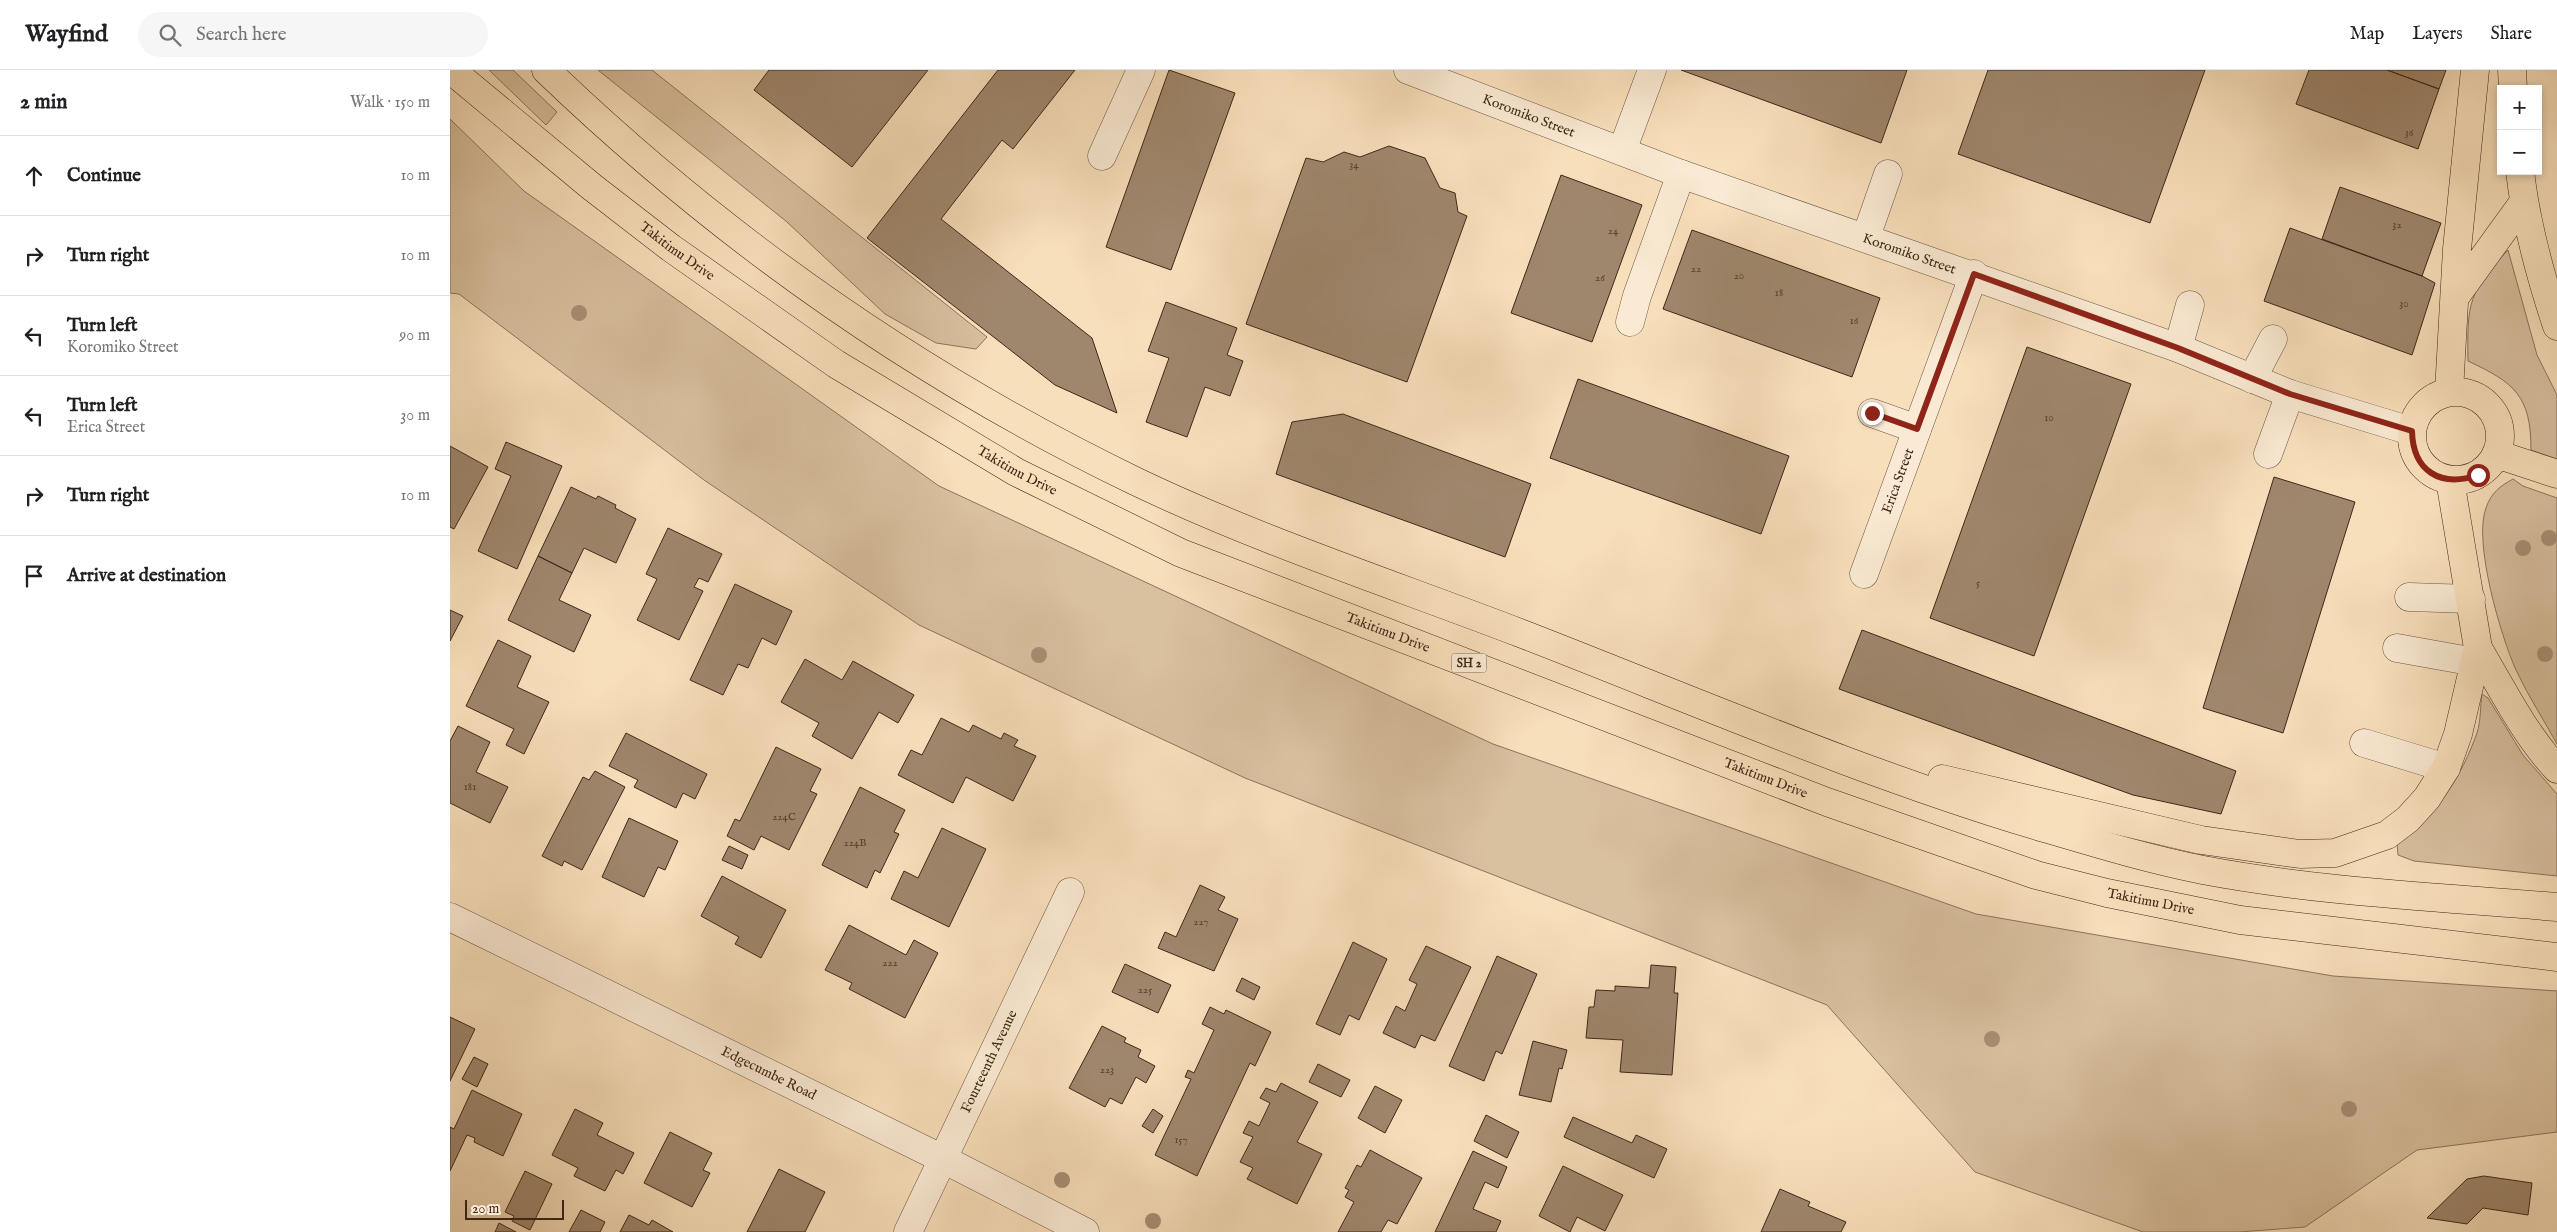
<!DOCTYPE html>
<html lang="en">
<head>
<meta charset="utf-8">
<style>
  body { margin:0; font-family:"IM FELL English",serif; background:#f6f6f6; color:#202124 }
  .controls { position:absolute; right:15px; top:15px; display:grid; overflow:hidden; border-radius:0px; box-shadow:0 2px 8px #0003 }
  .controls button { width:45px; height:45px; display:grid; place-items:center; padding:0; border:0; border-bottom:1px solid #e0e0e0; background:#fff; color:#202124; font:25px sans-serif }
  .scale { position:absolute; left:15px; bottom:12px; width:99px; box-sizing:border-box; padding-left:5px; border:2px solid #3f2819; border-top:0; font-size:14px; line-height:18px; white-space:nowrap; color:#3f2819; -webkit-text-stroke:4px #faead3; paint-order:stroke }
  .stop { position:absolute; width:15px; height:15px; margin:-11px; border:4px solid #8f2418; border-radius:50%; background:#fff }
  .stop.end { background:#8f2418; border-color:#fff; box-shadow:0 1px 5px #0008 }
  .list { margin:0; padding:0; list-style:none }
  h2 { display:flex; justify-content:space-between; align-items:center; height:65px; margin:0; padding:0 20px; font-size:21px }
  h2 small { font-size:16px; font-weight:400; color:#757577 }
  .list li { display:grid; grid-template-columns:32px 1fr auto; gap:15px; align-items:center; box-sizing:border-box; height:80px; padding:0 20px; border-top:1px solid #e0e0e0 }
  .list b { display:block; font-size:19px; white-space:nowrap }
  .list p { margin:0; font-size:16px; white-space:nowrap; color:#757577 }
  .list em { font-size:16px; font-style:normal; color:#757577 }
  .icon { flex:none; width:28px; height:28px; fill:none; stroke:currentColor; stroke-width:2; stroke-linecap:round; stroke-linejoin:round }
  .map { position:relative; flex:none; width:2107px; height:1162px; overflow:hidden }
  header { display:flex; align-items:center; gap:30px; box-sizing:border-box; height:70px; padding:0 25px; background:#fff; border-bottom:1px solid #e0e0e0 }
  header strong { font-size:24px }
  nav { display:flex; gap:28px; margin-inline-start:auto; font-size:18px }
  .search { width:350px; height:45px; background:#f6f6f6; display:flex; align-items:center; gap:12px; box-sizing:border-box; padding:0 18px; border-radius:28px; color:#757577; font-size:19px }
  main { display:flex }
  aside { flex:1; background:#fff }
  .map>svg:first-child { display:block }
</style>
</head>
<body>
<header>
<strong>Wayfind</strong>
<div class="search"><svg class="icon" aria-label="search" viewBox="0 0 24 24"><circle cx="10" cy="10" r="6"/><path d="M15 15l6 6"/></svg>Search here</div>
<nav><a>Map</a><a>Layers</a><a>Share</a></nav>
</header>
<main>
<aside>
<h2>2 min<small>Walk · 150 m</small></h2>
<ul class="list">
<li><svg class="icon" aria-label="ahead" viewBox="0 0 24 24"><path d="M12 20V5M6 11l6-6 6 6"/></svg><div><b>Continue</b></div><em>10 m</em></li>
<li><svg class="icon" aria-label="right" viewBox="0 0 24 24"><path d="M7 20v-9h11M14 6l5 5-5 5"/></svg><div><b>Turn right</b></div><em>10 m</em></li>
<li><svg class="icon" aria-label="left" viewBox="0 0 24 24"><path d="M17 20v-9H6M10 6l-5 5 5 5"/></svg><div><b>Turn left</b><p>Koromiko Street</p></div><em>90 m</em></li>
<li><svg class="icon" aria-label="left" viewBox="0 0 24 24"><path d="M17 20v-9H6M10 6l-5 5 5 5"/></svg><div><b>Turn left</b><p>Erica Street</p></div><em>30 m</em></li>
<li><svg class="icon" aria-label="right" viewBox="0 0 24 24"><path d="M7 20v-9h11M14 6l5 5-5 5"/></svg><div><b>Turn right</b></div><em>10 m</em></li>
<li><svg class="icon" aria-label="arrive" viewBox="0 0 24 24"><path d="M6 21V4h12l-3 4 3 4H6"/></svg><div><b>Arrive at destination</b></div></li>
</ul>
</aside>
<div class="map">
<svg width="2107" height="1162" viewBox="0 0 2107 1162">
  <rect width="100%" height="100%" fill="#f8dfbb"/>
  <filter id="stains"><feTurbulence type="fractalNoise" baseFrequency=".004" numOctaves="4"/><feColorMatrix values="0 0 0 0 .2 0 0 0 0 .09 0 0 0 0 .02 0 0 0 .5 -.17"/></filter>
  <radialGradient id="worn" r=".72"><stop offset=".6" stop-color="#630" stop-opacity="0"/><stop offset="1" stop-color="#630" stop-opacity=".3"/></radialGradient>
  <!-- green -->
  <path fill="#d9c09f" stroke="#8c745c" d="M 39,0 L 63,0 L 107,42 L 96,55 Z
    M 148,0 L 202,0 L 537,267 L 526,279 L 486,273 L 435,244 L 337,152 Z
    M 0,49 L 74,121 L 489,416 L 1043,674 L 1526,844 L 1883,906 L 2107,921 L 2107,1062 L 1967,1080 L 1855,1157 L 1789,1162 L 1693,1162 L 1525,1102 L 1377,935 L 795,708 L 469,555 L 254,410 L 9,224 L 0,223 Z
    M 2058,180 L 2087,285 L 2107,325 L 2107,389 L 2081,380 C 2081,326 2065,313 2018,291 C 2017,234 2018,222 2058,180 Z
    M 2063,409 L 2073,416 L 2107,428 L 2107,674 C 2094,650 2078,626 2066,600 C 2051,567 2023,472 2036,438 C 2041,423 2050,416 2063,409 Z
    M 2032,624 L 2038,628 L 2073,685 L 2107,724 L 2107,806 L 1964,791 L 1948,785 L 1947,773 C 1986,748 2012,705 2027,663 C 2031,651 2030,637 2032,624 Z"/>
  <!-- building -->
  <path fill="#9f876d" stroke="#3f2819" d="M 319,0 L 478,0 L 402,97 L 304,20 Z
    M 548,0 L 625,0 L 563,79 L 552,70 L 491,149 L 642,268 L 667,343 L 605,315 L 417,168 Z
    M 719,0 L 785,23 L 721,200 L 656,177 Z
    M 1231,0 L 1457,0 L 1431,73 Z
    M 1538,0 L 1755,0 L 1700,153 L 1508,84 Z
    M 1859,0 L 1937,0 L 1989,19 L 1968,79 L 1846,34 Z
    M 1937,0 L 1996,0 L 1989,19 Z
    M 939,76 L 975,88 L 990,118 L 1005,123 L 1008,142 L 1017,146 L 957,312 L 796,254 L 856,88 L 873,92 L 894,82 L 910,87 Z
    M 1111,105 L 1192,135 L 1142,272 L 1061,243 Z
    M 1890,117 L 1991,153 L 1972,206 L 1872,169 Z
    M 1840,158 L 1972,206 L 1985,213 L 1962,285 L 1814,231 Z
    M 1242,160 L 1430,228 L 1402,307 L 1213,239 Z
    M 716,232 L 787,258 L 777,285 L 793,291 L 780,326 L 755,317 L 737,367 L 696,352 L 719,288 L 698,281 Z
    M 1577,277 L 1681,314 L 1584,586 L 1480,548 Z
    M 1128,309 L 1339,386 L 1311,464 L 1100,388 Z
    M 893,344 L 1081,414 L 1055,487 L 826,404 L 842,352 Z
    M 56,372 L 112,396 L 67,499 L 28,481 L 61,406 L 45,399 Z
    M 0,376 L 38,397 L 4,459 L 0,457 Z
    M 1824,407 L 1905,432 L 1833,663 L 1753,638 Z
    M 121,417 L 146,429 L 148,426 L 166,435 L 165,438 L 186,449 L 166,493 L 134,478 L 122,503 L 88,486 Z
    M 218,458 L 272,484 L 258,512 L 249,508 L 244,517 L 253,521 L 229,570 L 187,550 L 207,509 L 196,504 Z
    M 88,486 L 122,503 L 109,530 L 141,545 L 124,582 L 58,550 Z
    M 285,514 L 342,541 L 326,575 L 312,568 L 298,598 L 288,594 L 273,625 L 240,610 Z
    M 0,540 L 13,546 L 0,571 Z
    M 1412,560 L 1786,701 L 1771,744 L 1683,725 L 1389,619 Z
    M 48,570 L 81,586 L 67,617 L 99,632 L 74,684 L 56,675 L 64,659 L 16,636 Z
    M 355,589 L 392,610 L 403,591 L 464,625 L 448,653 L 429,642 L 402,689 L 362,666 L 369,653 L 331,632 Z
    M 491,648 L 519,662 L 523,655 L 551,669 L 554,663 L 568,670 L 564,676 L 586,686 L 563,731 L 516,707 L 503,733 L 448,705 L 461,680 L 472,685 Z
    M 8,656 L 40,672 L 26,702 L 58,717 L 40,753 L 0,733 L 0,671 Z
    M 176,663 L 257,704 L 245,729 L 233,723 L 226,738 L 184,717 L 188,710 L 159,696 Z
    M 326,677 L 371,699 L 360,721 L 367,724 L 339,780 L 311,766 L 304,780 L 277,766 L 285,749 L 290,751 Z
    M 145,701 L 175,717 L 132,800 L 114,791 L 112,796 L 92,786 L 133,707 L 139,710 Z
    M 410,717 L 455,740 L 444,762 L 449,764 L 430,803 L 425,800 L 417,818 L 372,795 Z
    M 179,748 L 228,771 L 215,800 L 208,797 L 194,827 L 152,807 Z
    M 492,758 L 536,779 L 499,857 L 441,829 L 454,801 L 468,808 Z
    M 279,776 L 298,785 L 292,799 L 272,790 Z
    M 272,806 L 336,840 L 311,888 L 285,874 L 289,867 L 251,846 Z
    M 750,815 L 775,827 L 768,840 L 788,849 L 764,901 L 708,878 L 715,862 L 726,867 Z
    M 399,855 L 456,885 L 464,870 L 488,883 L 455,948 L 399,919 L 402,913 L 375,900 Z
    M 903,872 L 937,889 L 909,950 L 899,945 L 890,965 L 866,954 Z
    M 976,876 L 1021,897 L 985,971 L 971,965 L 965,978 L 933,963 L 946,936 L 955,941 L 967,914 L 959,910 Z
    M 1047,886 L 1087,904 L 1052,984 L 1046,981 L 1034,1011 L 999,996 Z
    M 675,894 L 721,915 L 708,943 L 662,922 Z
    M 1201,895 L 1226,897 L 1224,923 L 1228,923 L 1222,1005 L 1170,1002 L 1173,970 L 1136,968 L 1139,937 L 1144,937 L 1146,920 L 1165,921 L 1165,916 L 1199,918 Z
    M 792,908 L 810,917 L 804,930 L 786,921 Z
    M 760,937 L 774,944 L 776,940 L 821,962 L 805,996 L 800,993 L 747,1106 L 705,1085 L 741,1009 L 735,1007 L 738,1000 L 744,1003 L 764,960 L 752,954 Z
    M 0,947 L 25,959 L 0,1011 Z
    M 652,956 L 676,968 L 674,972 L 691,980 L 688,987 L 705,996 L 696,1013 L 686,1007 L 672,1034 L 660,1028 L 655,1037 L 619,1018 Z
    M 1083,971 L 1117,980 L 1112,999 L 1109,998 L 1101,1032 L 1069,1025 Z
    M 24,987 L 38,994 L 27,1017 L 12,1009 Z
    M 868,994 L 900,1010 L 891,1027 L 859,1012 Z
    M 831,1013 L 868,1032 L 847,1072 L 872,1084 L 847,1134 L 797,1109 L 803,1098 L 790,1092 L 803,1067 L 793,1063 L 799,1051 L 809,1056 L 820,1033 L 810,1028 L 816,1018 L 826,1022 Z
    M 925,1016 L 952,1030 L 935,1063 L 908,1048 Z
    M 22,1020 L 72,1044 L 53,1086 L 24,1072 L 25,1068 L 17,1065 L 0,1101 L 0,1057 L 4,1059 Z
    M 125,1039 L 153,1053 L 147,1065 L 184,1083 L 173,1104 L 166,1100 L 155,1121 L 124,1106 L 128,1098 L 102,1085 Z
    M 703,1039 L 713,1046 L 703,1063 L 692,1056 Z
    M 1036,1045 L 1069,1062 L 1057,1088 L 1024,1071 Z
    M 1123,1047 L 1182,1073 L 1186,1065 L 1217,1079 L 1204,1108 L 1114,1067 Z
    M 220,1062 L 262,1083 L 253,1100 L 260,1103 L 242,1137 L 194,1113 Z
    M 920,1080 L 972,1108 L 947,1154 L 938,1150 L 931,1162 L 888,1162 L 904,1132 L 895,1127 L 899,1120 L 895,1118 L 907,1095 L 911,1097 Z
    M 1023,1081 L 1057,1097 L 1048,1118 L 1035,1112 L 1023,1139 L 1051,1151 L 1046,1162 L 985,1162 Z
    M 1113,1096 L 1173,1125 L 1155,1161 L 1127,1147 L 1120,1162 L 1089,1146 Z
    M 329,1099 L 375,1122 L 355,1162 L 297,1162 Z
    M 75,1101 L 102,1114 L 80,1160 L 62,1151 L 64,1146 L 55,1142 Z
    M 2034,1106 L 2082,1113 L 2078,1145 L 2033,1138 L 2017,1154 L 1977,1148 L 2017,1109 Z
    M 1330,1119 L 1360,1132 L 1358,1136 L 1396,1152 L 1391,1162 L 1311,1162 Z
    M 131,1140 L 155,1152 L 150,1162 L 119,1162 Z
    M 179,1145 L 199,1155 L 202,1150 L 223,1162 L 170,1162 Z
    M 49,1153 L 66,1162 L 45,1162 Z"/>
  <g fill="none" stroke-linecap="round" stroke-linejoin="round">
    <!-- minor casing -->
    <g stroke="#6d5642" stroke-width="29">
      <g id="minor">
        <path id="s1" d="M 958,0 L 1231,104 L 1728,278 L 1840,324 L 1961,361"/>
        <path d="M 1172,81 L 1202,0"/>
        <path d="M 652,86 L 691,0"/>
        <path d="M 1416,167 L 1438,104"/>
        <path d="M 1180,252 L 1187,226 L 1231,104"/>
        <path d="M 1728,278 L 1740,235"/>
        <path d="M 1802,309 L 1823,269"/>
        <path d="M 1422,343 L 1467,359"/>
        <path d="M 1818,384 L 1840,324"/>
        <path id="s2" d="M 1414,504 L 1524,204"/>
        <path d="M 1959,527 L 2021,529"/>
        <path d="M 1947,578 L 2025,592"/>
        <path d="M 1914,673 L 1996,698"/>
        <path id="s3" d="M 0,847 L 493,1089 L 635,1162"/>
        <path id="s4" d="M 458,1162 L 620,822"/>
      </g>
    </g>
    <!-- major casing -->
    <g stroke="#3f2819" stroke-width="29">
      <path id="major" d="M 2062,0 L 2063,19
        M 2070,101 C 2076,155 2090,205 2107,256
        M 2005,227 L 2073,133
        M1962 366a44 44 0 1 1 88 0a44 44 0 1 1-88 0Z
        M 1999,322 L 2007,179 L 2025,0
        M 2046,384 L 2107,404"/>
    </g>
    <!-- highway casing -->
    <g stroke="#3f2819" stroke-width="29">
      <g id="highway">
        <path id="s5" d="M 1,0 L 142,117 L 221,178 L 386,294 L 566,402 L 731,483 L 1377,732 L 1586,805 L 1657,823 L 1790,850 L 2107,887"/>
        <path d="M 96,0 C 270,167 469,307 687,412 C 811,471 942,514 1070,563 C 1243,630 1413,704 1591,757 C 1645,773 1698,789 1753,800 C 1869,822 1989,827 2107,837"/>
        <path d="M 2028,578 C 2052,619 2075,665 2107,699"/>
        <path d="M 1492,709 L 1751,770 L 1850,784 L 1885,783 L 1937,765 L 1958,749 L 1977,728 L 1996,698 L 2008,664 L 2028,578 L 2000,410"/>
      </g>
    </g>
    <!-- minor -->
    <use href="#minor" stroke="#faead3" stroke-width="28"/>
    <!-- major -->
    <use href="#major" stroke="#f8dfbb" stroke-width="28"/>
    <!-- highway -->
    <use href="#highway" stroke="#f8dfbb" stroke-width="28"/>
  </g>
  <!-- trees -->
  <g fill="#a88f74">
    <circle cx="129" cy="243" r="8"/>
    <circle cx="2099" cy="468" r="8"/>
    <circle cx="2073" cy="478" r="8"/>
    <circle cx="2095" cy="584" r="8"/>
    <circle cx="589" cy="585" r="8"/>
    <circle cx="1542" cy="969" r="8"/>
    <circle cx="1899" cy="1039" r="8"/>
    <circle cx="612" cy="1110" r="8"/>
    <circle cx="703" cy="1151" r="8"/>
  </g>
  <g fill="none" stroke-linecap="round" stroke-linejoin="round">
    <!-- route -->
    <path stroke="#8f2418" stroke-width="6" d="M 1422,343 L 1467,359 L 1524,204 L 1728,278 L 1840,324 L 1962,361 C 1963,401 1990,418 2028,405"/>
  </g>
  <g text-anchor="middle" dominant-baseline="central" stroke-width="4.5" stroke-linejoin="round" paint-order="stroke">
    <!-- number labels -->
    <g font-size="11" fill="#57402e">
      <text x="1959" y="63">36</text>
      <text x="904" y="95">34</text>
      <text x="1947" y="155">32</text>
      <text x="1163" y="161">24</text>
      <text x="1246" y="199">22</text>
      <text x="1289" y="206">20</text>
      <text x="1150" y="208">26</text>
      <text x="1329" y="223">18</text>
      <text x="1954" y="234">30</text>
      <text x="1404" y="251">16</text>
      <text x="1599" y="348">10</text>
      <text x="1528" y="513">5</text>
      <text x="20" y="717">181</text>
      <text x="334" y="747">224C</text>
      <text x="405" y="773">224B</text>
      <text x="751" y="852">227</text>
      <text x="440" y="893">222</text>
      <text x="695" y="920">225</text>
      <text x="657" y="1000">223</text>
      <text x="731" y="1070">157</text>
    </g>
    <!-- shield labels -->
    <rect fill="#faead3" stroke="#776251" stroke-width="1" x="1001.5" y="583.5" width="35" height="19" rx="4"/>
    <g font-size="12" font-weight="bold" fill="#3f2819">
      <text x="1019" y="593">SH 2</text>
    </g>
    <!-- street labels -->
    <g font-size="14" fill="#3f2819" stroke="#faead3">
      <text stroke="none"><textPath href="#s1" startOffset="129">Koromiko Street</textPath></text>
      <text stroke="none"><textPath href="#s5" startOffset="290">Takitimu Drive</textPath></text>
      <text stroke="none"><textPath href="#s1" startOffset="534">Koromiko Street</textPath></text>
      <text stroke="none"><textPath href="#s5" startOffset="695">Takitimu Drive</textPath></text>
      <text stroke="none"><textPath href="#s2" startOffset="99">Erica Street</textPath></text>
      <text stroke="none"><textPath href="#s5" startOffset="1100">Takitimu Drive</textPath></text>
      <text stroke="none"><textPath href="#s5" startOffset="1505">Takitimu Drive</textPath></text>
      <text stroke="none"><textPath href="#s5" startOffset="1910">Takitimu Drive</textPath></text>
      <text stroke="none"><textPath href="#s4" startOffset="189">Fourteenth Avenue</textPath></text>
      <text stroke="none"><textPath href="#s3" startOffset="355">Edgecumbe Road</textPath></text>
    </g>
  </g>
  <rect width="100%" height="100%" filter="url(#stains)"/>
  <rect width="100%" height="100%" fill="url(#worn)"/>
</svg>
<div class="controls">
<button>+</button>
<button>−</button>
</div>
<div class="scale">20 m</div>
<div class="stop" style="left:2028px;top:405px"></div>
<div class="stop end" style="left:1422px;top:343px"></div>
</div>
</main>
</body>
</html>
